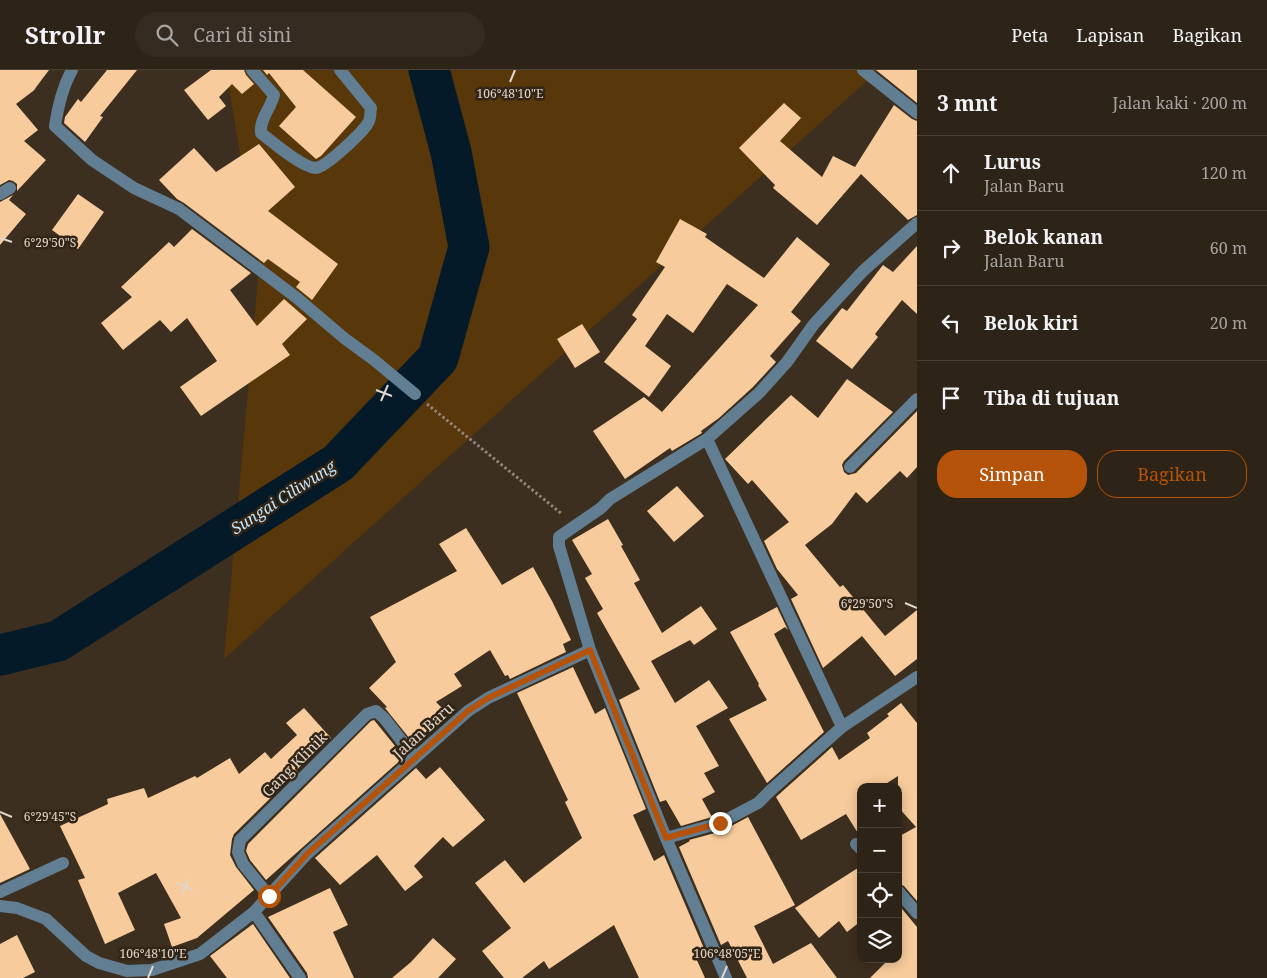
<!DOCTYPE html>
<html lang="id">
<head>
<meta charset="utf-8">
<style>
  body { margin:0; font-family:"Noto Serif",serif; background:#362b20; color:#f1f3f6 }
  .controls { position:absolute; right:15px; bottom:15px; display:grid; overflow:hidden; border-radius:10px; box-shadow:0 2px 12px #0003 }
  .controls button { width:45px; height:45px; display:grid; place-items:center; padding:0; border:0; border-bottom:1px solid #494036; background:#2e2317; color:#f1f3f6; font:25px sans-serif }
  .stop { position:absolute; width:15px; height:15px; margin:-11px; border:4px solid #b45309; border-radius:50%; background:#fff }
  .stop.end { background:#b45309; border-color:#fff; box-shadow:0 1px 5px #0008 }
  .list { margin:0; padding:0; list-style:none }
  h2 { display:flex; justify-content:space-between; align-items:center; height:65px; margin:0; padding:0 20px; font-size:21px }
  h2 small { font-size:16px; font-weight:400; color:#a7a4a1 }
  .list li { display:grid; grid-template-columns:32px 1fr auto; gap:15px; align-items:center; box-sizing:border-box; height:75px; padding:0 20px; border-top:1px solid #494036 }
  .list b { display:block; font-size:19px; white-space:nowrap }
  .list p { margin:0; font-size:16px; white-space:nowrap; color:#a7a4a1 }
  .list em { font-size:16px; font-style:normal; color:#a7a4a1 }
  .actions { display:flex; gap:10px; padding:15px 20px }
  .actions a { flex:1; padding:11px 0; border:1px solid #b45309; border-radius:20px; text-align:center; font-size:18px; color:#b45309 }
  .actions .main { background:#b45309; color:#fff }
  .icon { flex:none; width:28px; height:28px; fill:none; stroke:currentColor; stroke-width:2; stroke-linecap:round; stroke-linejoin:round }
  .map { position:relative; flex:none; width:917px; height:908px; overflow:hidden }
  header { display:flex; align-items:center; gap:30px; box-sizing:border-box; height:70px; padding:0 25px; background:#2e2317; border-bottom:1px solid #494036 }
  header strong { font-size:24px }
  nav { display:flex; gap:28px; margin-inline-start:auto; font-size:18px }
  .search { width:350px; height:45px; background:#362b20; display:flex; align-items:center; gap:12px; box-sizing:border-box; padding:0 18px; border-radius:28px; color:#a7a4a1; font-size:19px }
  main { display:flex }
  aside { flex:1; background:#2e2317 }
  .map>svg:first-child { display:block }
</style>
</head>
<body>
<header>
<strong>Strollr</strong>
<div class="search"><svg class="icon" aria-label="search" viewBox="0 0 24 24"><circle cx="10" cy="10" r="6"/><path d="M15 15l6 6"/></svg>Cari di sini</div>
<nav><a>Peta</a><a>Lapisan</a><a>Bagikan</a></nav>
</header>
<main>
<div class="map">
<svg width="917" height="908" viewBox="0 0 917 908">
  <rect width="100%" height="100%" fill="#3d2f1f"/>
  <!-- green -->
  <path fill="#58370a" d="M 226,0 L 879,0 L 224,589 L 259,197 Z"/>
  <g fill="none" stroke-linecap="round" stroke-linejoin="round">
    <!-- river -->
    <path stroke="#041a28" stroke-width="41" d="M 0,585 L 58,571 L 338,393 L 438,288 L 469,177 L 451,82 L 429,0"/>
  </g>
  <!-- building -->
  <path fill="#f7cb9b" d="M 0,0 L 49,0 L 34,20 L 37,18 L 16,34 L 38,60 L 24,71 L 46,90 L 17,121 L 17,114 L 13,111 L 9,110 L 0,115 Z
    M 107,0 L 137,0 L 100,46 L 103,47 L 85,72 L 64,53 L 65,47 L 78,29 L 81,32 Z
    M 211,0 L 244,0 L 246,5 L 254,14 L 242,24 L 232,14 L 219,27 L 226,36 L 208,50 L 184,20 Z
    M 263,0 L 303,0 L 356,47 L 321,86 L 316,89 L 279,56 L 296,37 L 269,3 L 267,5 Z
    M 876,0 L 917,0 L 917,33 Z
    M 784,33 L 801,48 L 780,71 L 822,107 L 833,86 L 855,97 L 894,35 L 912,49 L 917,51 L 917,145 L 908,150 L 861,104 L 817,155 L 773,118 L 775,115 L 739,78 Z
    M 259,74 L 295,117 L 268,141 L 338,194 L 312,230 L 296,217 L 300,212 L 268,189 L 264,193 L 184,133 L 177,129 L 159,110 L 194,78 L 216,102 Z
    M 78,124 L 104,142 L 78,179 L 52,160 Z
    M 13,125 L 9,130 L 26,144 L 0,175 L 0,132 Z
    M 680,149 L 707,164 L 705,167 L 764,208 L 797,167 L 830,194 L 791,242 L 801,251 L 770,286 L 776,292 L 753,317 L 719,348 L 701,361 L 702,363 L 672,381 L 670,378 L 625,409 L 593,361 L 644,327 L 662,342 L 758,235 L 727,214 L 693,263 L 667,244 L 645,276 L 671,296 L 649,327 L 604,292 L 637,249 L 632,245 L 665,197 L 656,192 Z
    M 192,159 L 251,203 L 230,220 L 257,256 L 284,229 L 307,249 L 282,274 L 290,285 L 201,346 L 180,317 L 217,291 L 187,248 L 171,262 L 160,250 L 123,280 L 101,253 L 132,227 L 121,217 L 169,172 L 174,177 Z
    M 917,176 L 917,244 L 902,230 L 875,264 L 878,267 L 852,299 L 816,271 L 842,238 L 847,241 L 883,195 L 893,202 Z
    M 582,254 L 600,282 L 575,298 L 557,269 Z
    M 847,309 L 893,342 L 844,391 L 842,395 L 844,402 L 848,405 L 856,403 L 917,341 L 917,397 L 907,408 L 900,401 L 867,433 L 856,422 L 832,454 L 805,475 L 840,517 L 843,515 L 885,566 L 917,540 L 917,589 L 895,606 L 862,566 L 823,598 L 791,529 L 798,525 L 777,499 L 764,471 L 789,452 L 752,410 L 748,414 L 725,389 L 791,325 L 818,348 Z
    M 677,416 L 704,446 L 674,472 L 647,441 Z
    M 608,449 L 623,475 L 621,476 L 640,510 L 634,513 L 662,563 L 701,536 L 717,559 L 694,575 L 690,570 L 651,591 L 675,633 L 709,610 L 728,638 L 696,656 L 719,696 L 704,703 L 715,722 L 702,729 L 712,747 L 681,756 L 666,730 L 660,732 L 619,630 L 640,619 L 597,543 L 603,539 L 585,508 L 592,504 L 572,470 Z
    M 466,458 L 502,515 L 533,497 L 552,531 L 571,570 L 563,574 L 566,582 L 510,609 L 508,605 L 505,606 L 490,580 L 454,604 L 462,616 L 436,632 L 446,642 L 414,674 L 385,638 L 387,637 L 369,618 L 396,592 L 370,547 L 457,501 L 439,474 Z
    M 777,537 L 788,560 L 785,557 L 774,564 L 824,662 L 767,713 L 729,649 L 767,630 L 758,615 L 759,614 L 730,562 Z
    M 573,597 L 595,644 L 605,638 L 646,739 L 633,745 L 654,791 L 664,785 L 706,883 L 696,888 L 705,908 L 639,908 L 614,855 L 549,899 L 544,891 L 522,908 L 504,908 L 482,881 L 511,858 L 475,813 L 505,790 L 524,813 L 582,768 L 565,732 L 568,730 L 517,623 Z
    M 901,633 L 917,653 L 917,831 L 904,816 L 898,813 L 898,767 L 916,757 L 898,737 L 898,706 L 881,717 L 861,717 L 861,768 L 846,744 L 801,770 L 776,727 L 832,677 L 839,690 L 870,668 L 867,663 L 889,646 L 887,644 Z
    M 304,638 L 331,668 L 234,764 L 232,769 L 230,785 L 236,797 L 254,820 L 197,868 L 172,877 L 164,854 L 181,848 L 156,803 L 118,823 L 135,860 L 105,874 L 78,810 L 85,808 L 60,756 L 108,734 L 107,729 L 144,718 L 148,728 L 195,706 L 197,708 L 230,688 L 239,704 L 265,682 L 271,689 L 297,665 L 286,653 Z
    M 374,650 L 404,687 L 266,810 L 250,790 L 246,781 L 248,774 L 371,651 Z
    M 440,697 L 485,750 L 453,777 L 443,767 L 414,796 L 423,807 L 405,821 L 377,785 L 340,815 L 315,788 L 416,698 L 426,709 Z
    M 0,744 L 30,799 L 0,813 Z
    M 748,747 L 795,835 L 754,856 L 773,894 L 811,873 L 837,908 L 747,908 L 728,871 L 721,875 L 679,777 L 690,771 L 689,770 L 722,761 Z
    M 861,796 L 861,851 L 847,862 L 839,851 L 819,868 L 795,838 Z
    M 330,818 L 348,855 L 333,862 L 354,908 L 308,908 L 307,903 L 268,847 Z
    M 898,834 L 917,857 L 917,908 L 870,908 L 889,889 L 898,889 Z
    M 253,854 L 290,908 L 227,908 L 210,886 Z
    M 17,865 L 35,902 L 23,908 L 0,908 L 0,874 Z
    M 433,868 L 456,889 L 438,908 L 392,908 L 411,892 Z"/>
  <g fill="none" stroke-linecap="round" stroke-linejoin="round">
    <!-- path -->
    <path stroke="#92867a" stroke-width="3" stroke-dasharray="2.5 2.5" stroke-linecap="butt" d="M 427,334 L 562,444"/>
    <!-- minor -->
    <path stroke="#617e92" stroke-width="12" d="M 72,0 C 62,18 58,36 55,56 L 92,90 L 134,118 L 179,139 L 236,182 L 297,228 L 344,268 L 374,290 L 415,324
      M 252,0 L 274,25 C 271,38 259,50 261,63 C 271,71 303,98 316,98 C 326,97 363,62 368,53 C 371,49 370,43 371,38 L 340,0
      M 863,0 L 917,43
      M 0,124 L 10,118
      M 707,369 L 842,657
      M 850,397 L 917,329
      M 590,580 L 559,476 L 559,467 L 601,438 L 610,429 L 707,369 L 759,323 L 787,292 L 814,254 L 863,201 L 917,153
      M 666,768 L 720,753 L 758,733 L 770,721 L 842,657 L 917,607
      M 856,774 L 861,779
      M 898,821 L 917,843
      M 0,822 L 63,793
      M 269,826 L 243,794 L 238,782 L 240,770 L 367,644 L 376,641 L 384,648 L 415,688
      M 0,836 L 17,838 L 46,849 L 86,886 L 99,893 L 127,901 L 152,900 L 200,884 L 254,842 L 307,784 L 468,641 L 488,628 L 590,580 L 666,768 L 726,908
      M 254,842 L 300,908"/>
  </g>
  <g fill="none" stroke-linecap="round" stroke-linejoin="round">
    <!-- route -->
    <path stroke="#b45309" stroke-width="6" d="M 269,826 L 307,784 L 468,641 L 488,628 L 590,580 L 666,768 L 720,753"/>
  </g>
  <!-- ticks -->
  <path fill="none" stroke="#e0d6cd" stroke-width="2" d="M 510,12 L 515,0M 0,168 L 12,172M 376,320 L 392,326M 381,331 L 388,315M 905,533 L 917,538M 0,742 L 12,747M 177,813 L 193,820M 182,825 L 188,809M 148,908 L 153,896M 722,908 L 727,896"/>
  <g text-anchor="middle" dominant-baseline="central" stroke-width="5" stroke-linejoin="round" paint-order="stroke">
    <!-- street labels -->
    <g font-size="15" fill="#e0d6cd" stroke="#332515">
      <text transform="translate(423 660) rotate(-42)">Jalan Baru</text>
      <text transform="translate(294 694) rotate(-45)">Gang Klinik</text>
    </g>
    <!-- water labels -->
    <g font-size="16" font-style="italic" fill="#c0e5fe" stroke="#332515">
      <text transform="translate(283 427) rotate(-33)">Sungai Ciliwung</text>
    </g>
  </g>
  <g font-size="12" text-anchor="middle" fill="#e0d6cd" stroke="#332515" stroke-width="5" stroke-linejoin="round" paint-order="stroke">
    <text x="510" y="28">106°48'10"E</text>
    <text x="50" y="177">6°29'50"S</text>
    <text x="867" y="538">6°29'50"S</text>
    <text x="50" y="751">6°29'45"S</text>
    <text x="153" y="888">106°48'10"E</text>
    <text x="727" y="888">106°48'05"E</text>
  </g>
</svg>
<div class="controls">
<button>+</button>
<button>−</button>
<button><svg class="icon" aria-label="locate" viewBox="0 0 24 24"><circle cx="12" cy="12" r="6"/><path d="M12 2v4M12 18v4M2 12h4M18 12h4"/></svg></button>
<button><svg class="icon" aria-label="layers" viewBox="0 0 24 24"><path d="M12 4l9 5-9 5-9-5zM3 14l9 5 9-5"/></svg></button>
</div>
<div class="stop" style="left:269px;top:826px"></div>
<div class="stop end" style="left:720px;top:753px"></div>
</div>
<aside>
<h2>3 mnt<small>Jalan kaki · 200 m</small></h2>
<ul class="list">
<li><svg class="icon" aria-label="ahead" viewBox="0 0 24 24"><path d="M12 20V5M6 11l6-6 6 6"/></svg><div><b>Lurus</b><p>Jalan Baru</p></div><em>120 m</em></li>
<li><svg class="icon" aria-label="right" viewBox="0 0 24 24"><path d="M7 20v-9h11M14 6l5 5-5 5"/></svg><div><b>Belok kanan</b><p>Jalan Baru</p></div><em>60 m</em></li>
<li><svg class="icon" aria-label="left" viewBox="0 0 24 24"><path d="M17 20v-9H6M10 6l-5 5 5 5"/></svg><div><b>Belok kiri</b></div><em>20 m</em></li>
<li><svg class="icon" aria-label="arrive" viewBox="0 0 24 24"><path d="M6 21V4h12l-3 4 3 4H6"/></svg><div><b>Tiba di tujuan</b></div></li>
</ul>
<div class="actions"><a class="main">Simpan</a><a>Bagikan</a></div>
</aside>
</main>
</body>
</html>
